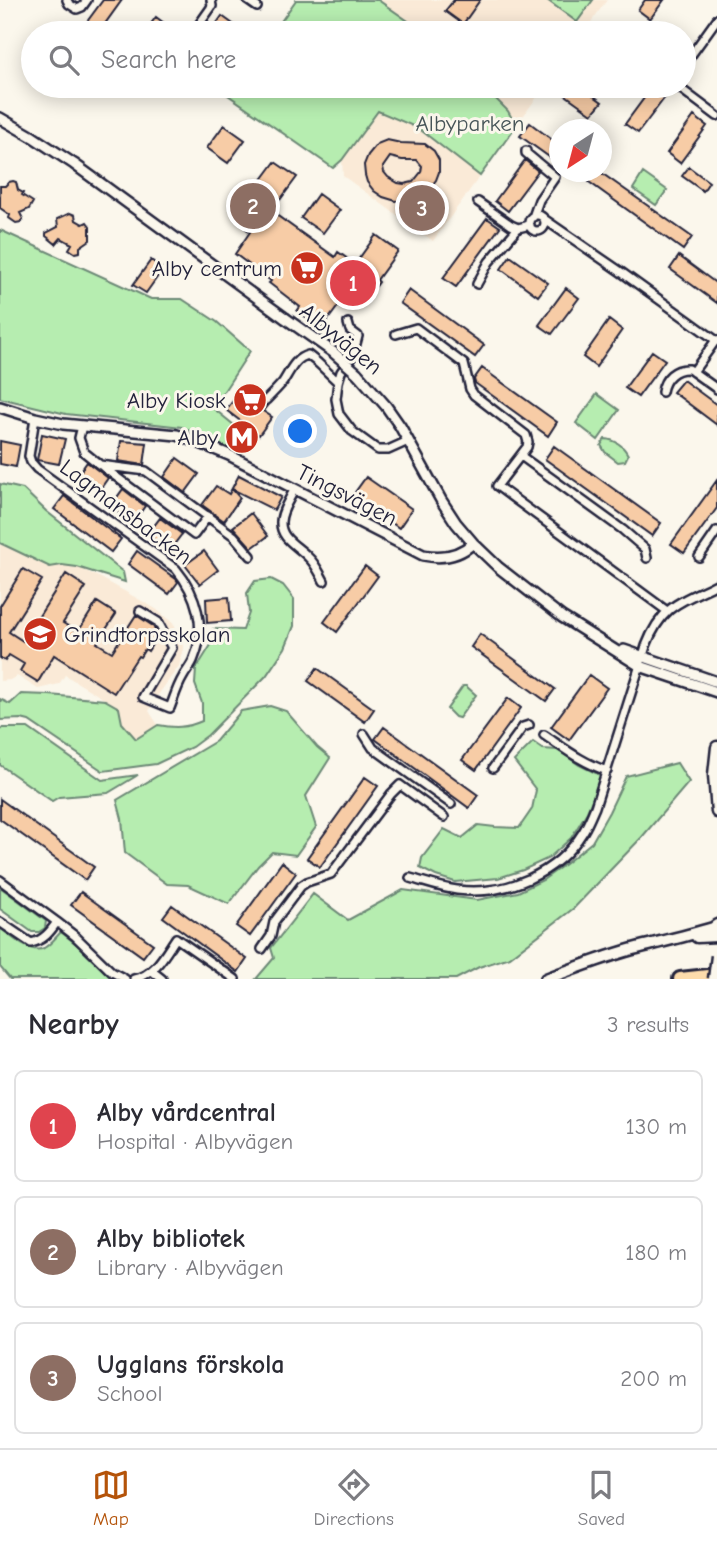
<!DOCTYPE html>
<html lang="en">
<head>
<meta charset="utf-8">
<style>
  body { margin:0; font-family:"Comic Neue",sans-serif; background:#f2f2f3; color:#2b2b33 }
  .compass { position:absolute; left:549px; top:119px; width:63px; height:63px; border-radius:50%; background:#fff; box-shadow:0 4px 18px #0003; rotate:216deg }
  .you { position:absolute; left:301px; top:432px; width:24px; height:24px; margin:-18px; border:5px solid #fff; border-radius:50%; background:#1a73e8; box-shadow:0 0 0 10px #1a73e833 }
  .badge { display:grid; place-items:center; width:46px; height:46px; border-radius:50%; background:#b45309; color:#fff; font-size:23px; font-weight:700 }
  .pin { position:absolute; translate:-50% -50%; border:4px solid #fff; box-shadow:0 2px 7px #0006 }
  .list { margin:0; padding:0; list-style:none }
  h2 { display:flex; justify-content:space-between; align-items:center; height:91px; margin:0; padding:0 28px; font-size:30px }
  h2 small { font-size:23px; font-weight:400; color:#7c7c81 }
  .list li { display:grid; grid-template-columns:46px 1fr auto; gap:21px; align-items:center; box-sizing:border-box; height:112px; margin:0 14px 14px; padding:0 14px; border:2px solid #e1e1e2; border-radius:10px }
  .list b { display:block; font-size:26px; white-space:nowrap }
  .list p { margin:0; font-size:23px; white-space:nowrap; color:#7c7c81 }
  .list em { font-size:23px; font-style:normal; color:#7c7c81 }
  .icon { flex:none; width:38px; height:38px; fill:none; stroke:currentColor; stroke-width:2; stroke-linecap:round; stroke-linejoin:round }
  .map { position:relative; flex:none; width:717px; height:979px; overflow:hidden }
  .search { position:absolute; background:#fff; box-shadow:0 4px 18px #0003; left:21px; right:21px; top:21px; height:77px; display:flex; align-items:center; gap:18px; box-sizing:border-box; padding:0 24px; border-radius:38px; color:#7c7c81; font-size:26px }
  .sheet { height:469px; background:#fff }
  nav { display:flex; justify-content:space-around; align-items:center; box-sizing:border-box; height:98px; border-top:2px solid #e1e1e2; background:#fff; font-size:19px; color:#7c7c81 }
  nav a { display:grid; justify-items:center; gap:4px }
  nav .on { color:#b45309 }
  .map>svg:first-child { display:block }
</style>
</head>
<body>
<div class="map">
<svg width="717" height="979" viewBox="0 0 717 979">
  <rect width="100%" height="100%" fill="#fbf7ec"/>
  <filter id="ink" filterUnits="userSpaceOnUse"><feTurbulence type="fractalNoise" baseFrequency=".0143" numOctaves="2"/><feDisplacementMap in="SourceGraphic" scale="14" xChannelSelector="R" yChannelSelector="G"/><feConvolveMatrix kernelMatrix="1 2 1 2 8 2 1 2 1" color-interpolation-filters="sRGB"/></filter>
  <g filter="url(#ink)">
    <!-- built -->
    <path fill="#faead7" d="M 378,0 L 607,0 L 583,33 L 412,33 L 408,21 Z
      M 483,86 L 545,86 L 516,126 L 508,111 Z
      M 378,111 L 418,128 L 480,176 L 433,241 L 343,176 L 342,160 Z
      M 0,543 L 50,567 L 62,565 L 77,567 L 101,578 L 156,609 L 174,624 L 184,648 L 179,666 L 158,695 L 149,711 L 158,725 L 136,739 L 122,722 L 119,708 L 65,675 L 59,684 L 38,689 L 17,676 L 10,680 L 0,681 Z"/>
    <!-- green -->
    <path fill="#b6edb0" stroke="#6c8876" stroke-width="2" d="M 296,0 L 378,0 L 408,21 L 412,33 L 273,33 Z
      M 547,0 L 593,0 L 577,22 Z
      M 235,86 L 483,86 L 508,111 L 516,126 L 480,176 L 418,128 L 378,111 L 342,160 L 333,168 L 228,95 Z
      M 643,173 L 667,190 L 656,205 L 633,189 Z
      M 0,230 L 151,299 L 182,299 L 217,322 L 250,351 L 213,408 L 250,438 L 241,456 L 182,427 L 66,414 L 0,398 Z
      M 597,394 L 619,410 L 598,440 L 576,423 Z
      M 605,439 C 616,440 623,445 628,455 L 625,461 L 618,462 L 605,452 L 601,445 Z
      M 0,484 L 23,489 L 46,511 L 123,572 L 125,582 L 77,567 L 62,565 L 50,567 L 0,543 Z
      M 271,579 L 283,585 L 294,599 L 294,626 L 285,648 L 266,676 L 208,735 L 192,747 L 156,764 L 103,771 L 29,721 L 21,719 L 0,720 L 0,699 L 10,704 L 21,694 L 49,695 L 105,700 L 119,708 L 122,723 L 136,739 L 158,725 C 175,728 186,728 202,721 L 202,703 L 195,684 L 196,669 L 211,645 L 213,629 L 243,630 L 249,613 L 247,593 L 255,581 Z
      M 463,686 L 466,686 L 476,695 L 459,718 L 455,717 L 447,709 Z
      M 270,706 L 286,711 L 317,747 L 330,758 L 306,796 L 316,827 L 296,855 L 272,852 L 258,866 L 229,904 L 188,885 L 167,884 L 125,853 L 122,819 L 117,800 L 216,741 L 241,711 Z
      M 3,728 L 28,728 L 102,780 L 138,775 L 108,793 L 59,797 L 52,801 L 0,765 L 0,730 Z
      M 533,742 L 543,749 L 558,750 L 579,765 L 602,776 L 587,812 L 571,838 L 549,858 L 523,870 L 498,878 L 455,882 L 436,876 L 420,868 L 422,858 L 444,829 L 462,838 L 478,825 L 495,827 L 519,828 L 532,809 L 536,790 L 514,761 Z
      M 677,763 L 689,782 L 642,837 L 574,908 L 510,957 L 479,967 L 456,979 L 256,979 L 274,958 L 271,948 L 313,894 L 348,920 L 403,890 L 477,900 L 518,892 L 543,880 L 565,864 L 592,842 L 609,812 L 626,776 Z
      M 0,887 L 46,921 L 45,928 L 39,932 L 32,932 L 0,909 Z
      M 0,928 C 11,936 30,955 44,948 C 51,944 56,937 61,932 L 85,951 L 105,972 L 114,979 L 10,979 L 0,967 Z"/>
    <!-- building -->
    <path fill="#f7cca6" stroke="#22223b" stroke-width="2" fill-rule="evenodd" d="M 103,0 L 122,0 L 99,32 L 86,23 Z
      M 454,0 L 480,0 L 463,24 L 445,11 Z
      M 645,0 L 664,0 L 650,19 L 638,10 Z
      M 222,16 L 233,24 L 227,33 L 210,33 Z
      M 156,17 L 168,26 L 163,33 L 144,33 Z
      M 553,86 L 580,86 L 602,102 L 592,114 Z
      M 653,86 L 666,96 L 638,133 L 625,124 Z
      M 694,116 L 707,126 L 680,163 L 667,153 Z
      M 530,123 L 559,145 L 559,164 L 520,136 Z
      M 224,125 L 245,140 L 228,163 L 207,148 Z
      M 387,140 L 401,143 L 425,144 L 434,151 L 439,160 L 439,172 L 436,180 L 428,190 L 419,197 L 409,201 L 396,201 L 383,197 L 374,191 L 367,182 L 365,175 L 364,165 L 368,155 L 377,144 ZM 390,157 L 402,160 L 417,160 L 422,166 L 421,172 L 413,182 L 404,184 L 398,183 L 388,177 L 384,172 L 383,167 Z
      M 525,160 L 538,171 L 508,211 L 495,201 Z
      M 275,162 L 297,177 L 280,200 L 258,185 Z
      M 689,167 L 709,182 L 703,191 L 682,176 Z
      M 596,172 L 600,172 L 692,237 L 683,250 L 589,182 Z
      M 13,181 L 16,182 L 18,190 L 23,193 L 22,195 L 33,202 L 29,209 L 20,213 L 23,219 L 21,222 L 16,223 L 9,218 L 10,215 L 0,208 L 0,186 L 5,186 L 9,182 Z
      M 243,191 L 335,257 L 338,252 L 355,264 L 376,235 L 398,251 L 377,280 L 379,282 L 371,293 L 356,282 L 322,328 L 297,311 L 300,307 L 269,283 L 271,281 L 235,254 L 250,232 L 242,225 L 253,209 L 238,198 Z
      M 318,194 L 340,210 L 323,233 L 301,218 Z
      M 70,213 L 75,215 L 76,220 L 83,224 L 87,222 L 90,226 L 90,240 L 80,247 L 80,252 L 75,253 L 69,249 L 72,244 L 61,238 L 56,244 L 46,236 L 46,233 L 58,227 L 57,219 Z
      M 487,218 L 500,227 L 456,287 L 443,278 Z
      M 510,256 L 548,283 L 538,296 L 501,269 Z
      M 679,256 L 717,284 L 717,303 L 670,269 Z
      M 151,260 L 163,269 L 146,293 L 133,285 Z
      M 566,288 L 579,298 L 552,334 L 539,325 Z
      M 409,290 L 484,345 L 475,357 L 400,303 Z
      M 609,320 L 622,330 L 596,367 L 583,357 Z
      M 652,351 L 665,360 L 638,397 L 625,388 Z
      M 482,368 L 557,422 L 548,436 L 475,383 L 474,379 Z
      M 683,380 L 717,405 L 717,425 L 673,392 Z
      M 242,389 L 262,405 L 267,406 L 263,411 L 272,417 L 259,435 L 226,410 Z
      M 42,434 L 65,439 L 59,464 L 37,460 Z
      M 0,441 L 20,445 L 16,467 L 0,464 Z
      M 121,441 L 147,443 L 144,465 L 118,461 Z
      M 554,446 L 661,523 L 652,536 L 545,459 Z
      M 177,458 L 199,474 L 185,493 L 164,477 Z
      M 87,462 L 108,478 L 96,495 L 75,479 Z
      M 239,475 L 281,497 L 274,510 L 232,489 L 240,498 L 224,521 L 202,505 L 216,486 L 229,494 Z
      M 366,477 L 412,509 L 399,528 L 353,495 Z
      M 717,480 L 717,508 L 684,553 L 671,544 Z
      M 123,489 L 145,506 L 133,523 L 110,507 Z
      M 64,496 L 121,539 L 111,552 L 54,509 Z
      M 251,513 L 268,536 L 252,548 L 233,527 Z
      M 160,518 L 182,534 L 169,551 L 147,535 Z
      M 137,551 L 176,579 L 178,582 L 169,594 L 128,564 Z
      M 204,551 L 218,570 L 200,584 L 185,565 Z
      M 365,566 L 378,576 L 337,632 L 324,622 Z
      M 23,569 L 42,580 L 9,632 L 23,641 L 66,574 L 86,587 L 63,623 L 78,632 L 97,602 L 116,614 L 97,643 L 112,652 L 136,615 L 153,626 L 155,630 L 153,643 L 148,651 L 145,649 L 140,657 L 138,656 L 114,693 L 54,655 L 38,682 L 20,671 L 24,664 L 9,655 L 5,661 L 0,658 L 0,606 Z
      M 229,597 L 231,621 L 207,623 L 206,599 Z
      M 480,634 L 555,689 L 546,701 L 471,647 Z
      M 317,668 L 374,709 L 365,722 L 308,681 Z
      M 589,675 L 607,688 L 569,740 L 551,727 Z
      M 508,698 L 521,708 L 476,770 L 462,760 Z
      M 384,727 L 478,795 L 469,808 L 375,739 Z
      M 365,777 L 378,786 L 320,867 L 307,858 Z
      M 0,799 L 94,867 L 85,880 L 0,819 Z
      M 282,862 L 296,873 L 250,936 L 236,926 Z
      M 81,892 L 153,944 L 143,957 L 71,905 Z
      M 172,905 L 247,959 L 238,972 L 163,917 Z"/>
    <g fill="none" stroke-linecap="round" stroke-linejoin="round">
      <!-- minor casing -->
      <g stroke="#22223b" stroke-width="12">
        <path id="minor" d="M 67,0 L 69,4 L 77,9 L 82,7 L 87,0
          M 247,0 L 257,7
          M 193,33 L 210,9 L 212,6 L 211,0
          M 684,65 L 717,19
          M 677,86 L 717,116
          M 526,151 L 526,153 L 555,177 L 539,200 L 533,217
          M 478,202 L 511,225 L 518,228
          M529 223a8 8 0 1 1 16 0a8 8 0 1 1-16 0Z
          M 544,219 L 621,272 L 717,341
          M 477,284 L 489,262 L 518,228 L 530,225
          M 348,323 L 350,330 L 358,336 L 353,355 L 341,372 L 338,382 L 336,399 L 339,414 L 352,431 L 378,450 L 388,450 L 408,441
          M 396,334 L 416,328 L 464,364 L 470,389 L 474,395 L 526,435 L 528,442 L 527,447 L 497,486 L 667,611
          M 693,372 L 716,340
          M 662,392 C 664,378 675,368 689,369 L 717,389
          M 266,400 C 272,394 278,388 283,382 C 290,371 295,358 308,355 L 318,363 L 338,382
          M 35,418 L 29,456 L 31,462 L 37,469 L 176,569 C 196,593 207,628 194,658 C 192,665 186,671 183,677 C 177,687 174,698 170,708 L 143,697 L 172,648 L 158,622 L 140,611
          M 82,426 L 79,438 L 84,452 L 100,465 L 146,471 L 234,536 L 251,556
          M 521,456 L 623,530 L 645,549 L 647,558
          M 103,467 L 194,535 L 208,516
          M 294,490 C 290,499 281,511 281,522 C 280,539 298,546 308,557 C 315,563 319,572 324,581
          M 699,557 L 717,531
          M 364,734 L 373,748 L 451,804
          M 544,735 C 565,749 583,763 607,771
          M 493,768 L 523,727 L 529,725
          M 410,878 C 425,882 441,888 457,890 C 506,896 557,874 583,832 C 588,824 591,816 595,807 L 646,646 C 662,605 680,602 717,584
          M 0,880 L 57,922 C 50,932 44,940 31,943 L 0,922
          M 57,922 L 75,936 L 112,972 L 125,979
          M 262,949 L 271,936 L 274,922 L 301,886 L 307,882 L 331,874 L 391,794 L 400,785 L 444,817
          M 152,971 L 162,979
          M 134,979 C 155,975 165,954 176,938 L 235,979"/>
      </g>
      <!-- tertiary casing -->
      <g stroke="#22223b" stroke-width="14">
        <path id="tertiary" d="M 0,118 L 33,137 L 74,164 L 285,318
          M 357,373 L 386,406 L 400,426 L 441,500 L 456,523 L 473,543 L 498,567 L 562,617 L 640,666 L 717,692
          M 0,407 L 35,418 L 63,424 L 177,435 L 200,443 L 229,455 L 423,555 C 442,559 459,556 473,543
          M 624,650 L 717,682"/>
      </g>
      <!-- secondary casing -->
      <g stroke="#22223b" stroke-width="15">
        <path id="secondary" d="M 717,747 L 714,775 L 717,812
          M 697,937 L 717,936
          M 546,979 C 575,968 604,957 633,949 C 660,942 686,936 713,928 L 717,925"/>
      </g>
      <!-- motorway casing -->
      <g stroke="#22223b" stroke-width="18">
        <path id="motorway" d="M 680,979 L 717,975"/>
      </g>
      <!-- minor -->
      <use href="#minor" stroke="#fbf7ec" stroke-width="7"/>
      <!-- tertiary -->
      <use href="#tertiary" stroke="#fbf7ec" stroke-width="9"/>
      <!-- secondary -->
      <use href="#secondary" stroke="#fbf7ec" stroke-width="10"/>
      <!-- motorway -->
      <use href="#motorway" stroke="#fddcac" stroke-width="12"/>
      <!-- tertiary-bridge casing -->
      <g stroke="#22223b" stroke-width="14" stroke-linecap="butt">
        <path id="tertiary-bridge" d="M 285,318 L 333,352 L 357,373"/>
      </g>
      <!-- secondary-bridge casing -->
      <g stroke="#22223b" stroke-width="15" stroke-linecap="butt">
        <path id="secondary-bridge" d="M 714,979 L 717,956"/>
      </g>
      <!-- tertiary-bridge -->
      <use href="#tertiary-bridge" stroke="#fbf7ec" stroke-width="9"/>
      <!-- secondary-bridge -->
      <use href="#secondary-bridge" stroke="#fbf7ec" stroke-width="10"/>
    </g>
  </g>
  <!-- icons -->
  <defs>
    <g id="supermarket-disc" transform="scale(1.75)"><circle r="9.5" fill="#c8321e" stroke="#fbf7ec"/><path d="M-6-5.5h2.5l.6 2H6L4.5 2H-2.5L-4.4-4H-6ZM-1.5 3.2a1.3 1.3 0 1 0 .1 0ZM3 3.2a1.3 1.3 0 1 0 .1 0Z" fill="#fff"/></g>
    <g id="metro-disc" transform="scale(1.75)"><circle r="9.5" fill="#c8321e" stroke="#fbf7ec"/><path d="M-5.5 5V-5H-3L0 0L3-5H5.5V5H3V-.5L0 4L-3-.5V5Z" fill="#fff"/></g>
    <g id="school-disc" transform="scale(1.75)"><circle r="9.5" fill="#c8321e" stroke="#fbf7ec"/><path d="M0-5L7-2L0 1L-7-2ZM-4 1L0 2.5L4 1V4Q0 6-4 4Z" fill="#fff"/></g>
  </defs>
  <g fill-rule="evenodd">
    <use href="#supermarket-disc" x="307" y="268"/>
    <use href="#supermarket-disc" x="250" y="400"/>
    <use href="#metro-disc" x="242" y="437"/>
    <use href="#school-disc" x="40" y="634"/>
  </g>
  <g text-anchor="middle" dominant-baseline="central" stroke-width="6" stroke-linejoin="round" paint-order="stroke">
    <!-- park labels -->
    <g font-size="23" fill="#475558" stroke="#fbf7ec">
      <text x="470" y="123">Albyparken</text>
    </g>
    <!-- poi labels -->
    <g font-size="23" fill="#22223b" stroke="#fbf7ec" text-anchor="end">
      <text x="282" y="268">Alby centrum</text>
      <text x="226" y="400">Alby Kiosk</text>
      <text x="218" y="437">Alby</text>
      <text x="64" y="634" text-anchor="start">Grindtorpsskolan</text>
    </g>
    <!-- street labels -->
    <g font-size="23" fill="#22223b" stroke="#fbf7ec">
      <text transform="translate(341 339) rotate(39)">Albyvägen</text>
      <text transform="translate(347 495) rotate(27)">Tingsvägen</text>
      <text transform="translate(126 512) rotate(37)">Lagmansbacken</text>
    </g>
  </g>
</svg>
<svg class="compass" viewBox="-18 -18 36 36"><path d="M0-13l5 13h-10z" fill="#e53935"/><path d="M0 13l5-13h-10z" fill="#7c7c81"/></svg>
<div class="you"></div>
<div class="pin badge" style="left:353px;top:283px;background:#e0444e">1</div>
<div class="pin badge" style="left:253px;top:206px;background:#8d6e63">2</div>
<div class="pin badge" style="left:422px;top:208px;background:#8d6e63">3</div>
<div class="search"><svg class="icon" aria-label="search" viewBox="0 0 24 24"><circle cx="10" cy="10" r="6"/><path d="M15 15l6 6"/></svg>Search here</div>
</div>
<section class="sheet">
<h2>Nearby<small>3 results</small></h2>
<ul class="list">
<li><span class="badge" style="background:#e0444e">1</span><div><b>Alby vårdcentral</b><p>Hospital · Albyvägen</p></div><em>130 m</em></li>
<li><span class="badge" style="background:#8d6e63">2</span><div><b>Alby bibliotek</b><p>Library · Albyvägen</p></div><em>180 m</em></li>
<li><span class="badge" style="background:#8d6e63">3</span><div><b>Ugglans förskola</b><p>School</p></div><em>200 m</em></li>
</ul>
</section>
<nav>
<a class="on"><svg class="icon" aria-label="map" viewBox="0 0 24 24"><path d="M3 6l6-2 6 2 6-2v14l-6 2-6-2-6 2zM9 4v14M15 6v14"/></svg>Map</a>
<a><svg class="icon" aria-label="directions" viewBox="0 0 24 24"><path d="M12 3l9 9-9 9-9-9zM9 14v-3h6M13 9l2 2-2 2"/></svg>Directions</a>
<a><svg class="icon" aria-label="saved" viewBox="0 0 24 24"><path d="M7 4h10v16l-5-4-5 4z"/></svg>Saved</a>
</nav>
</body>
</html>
